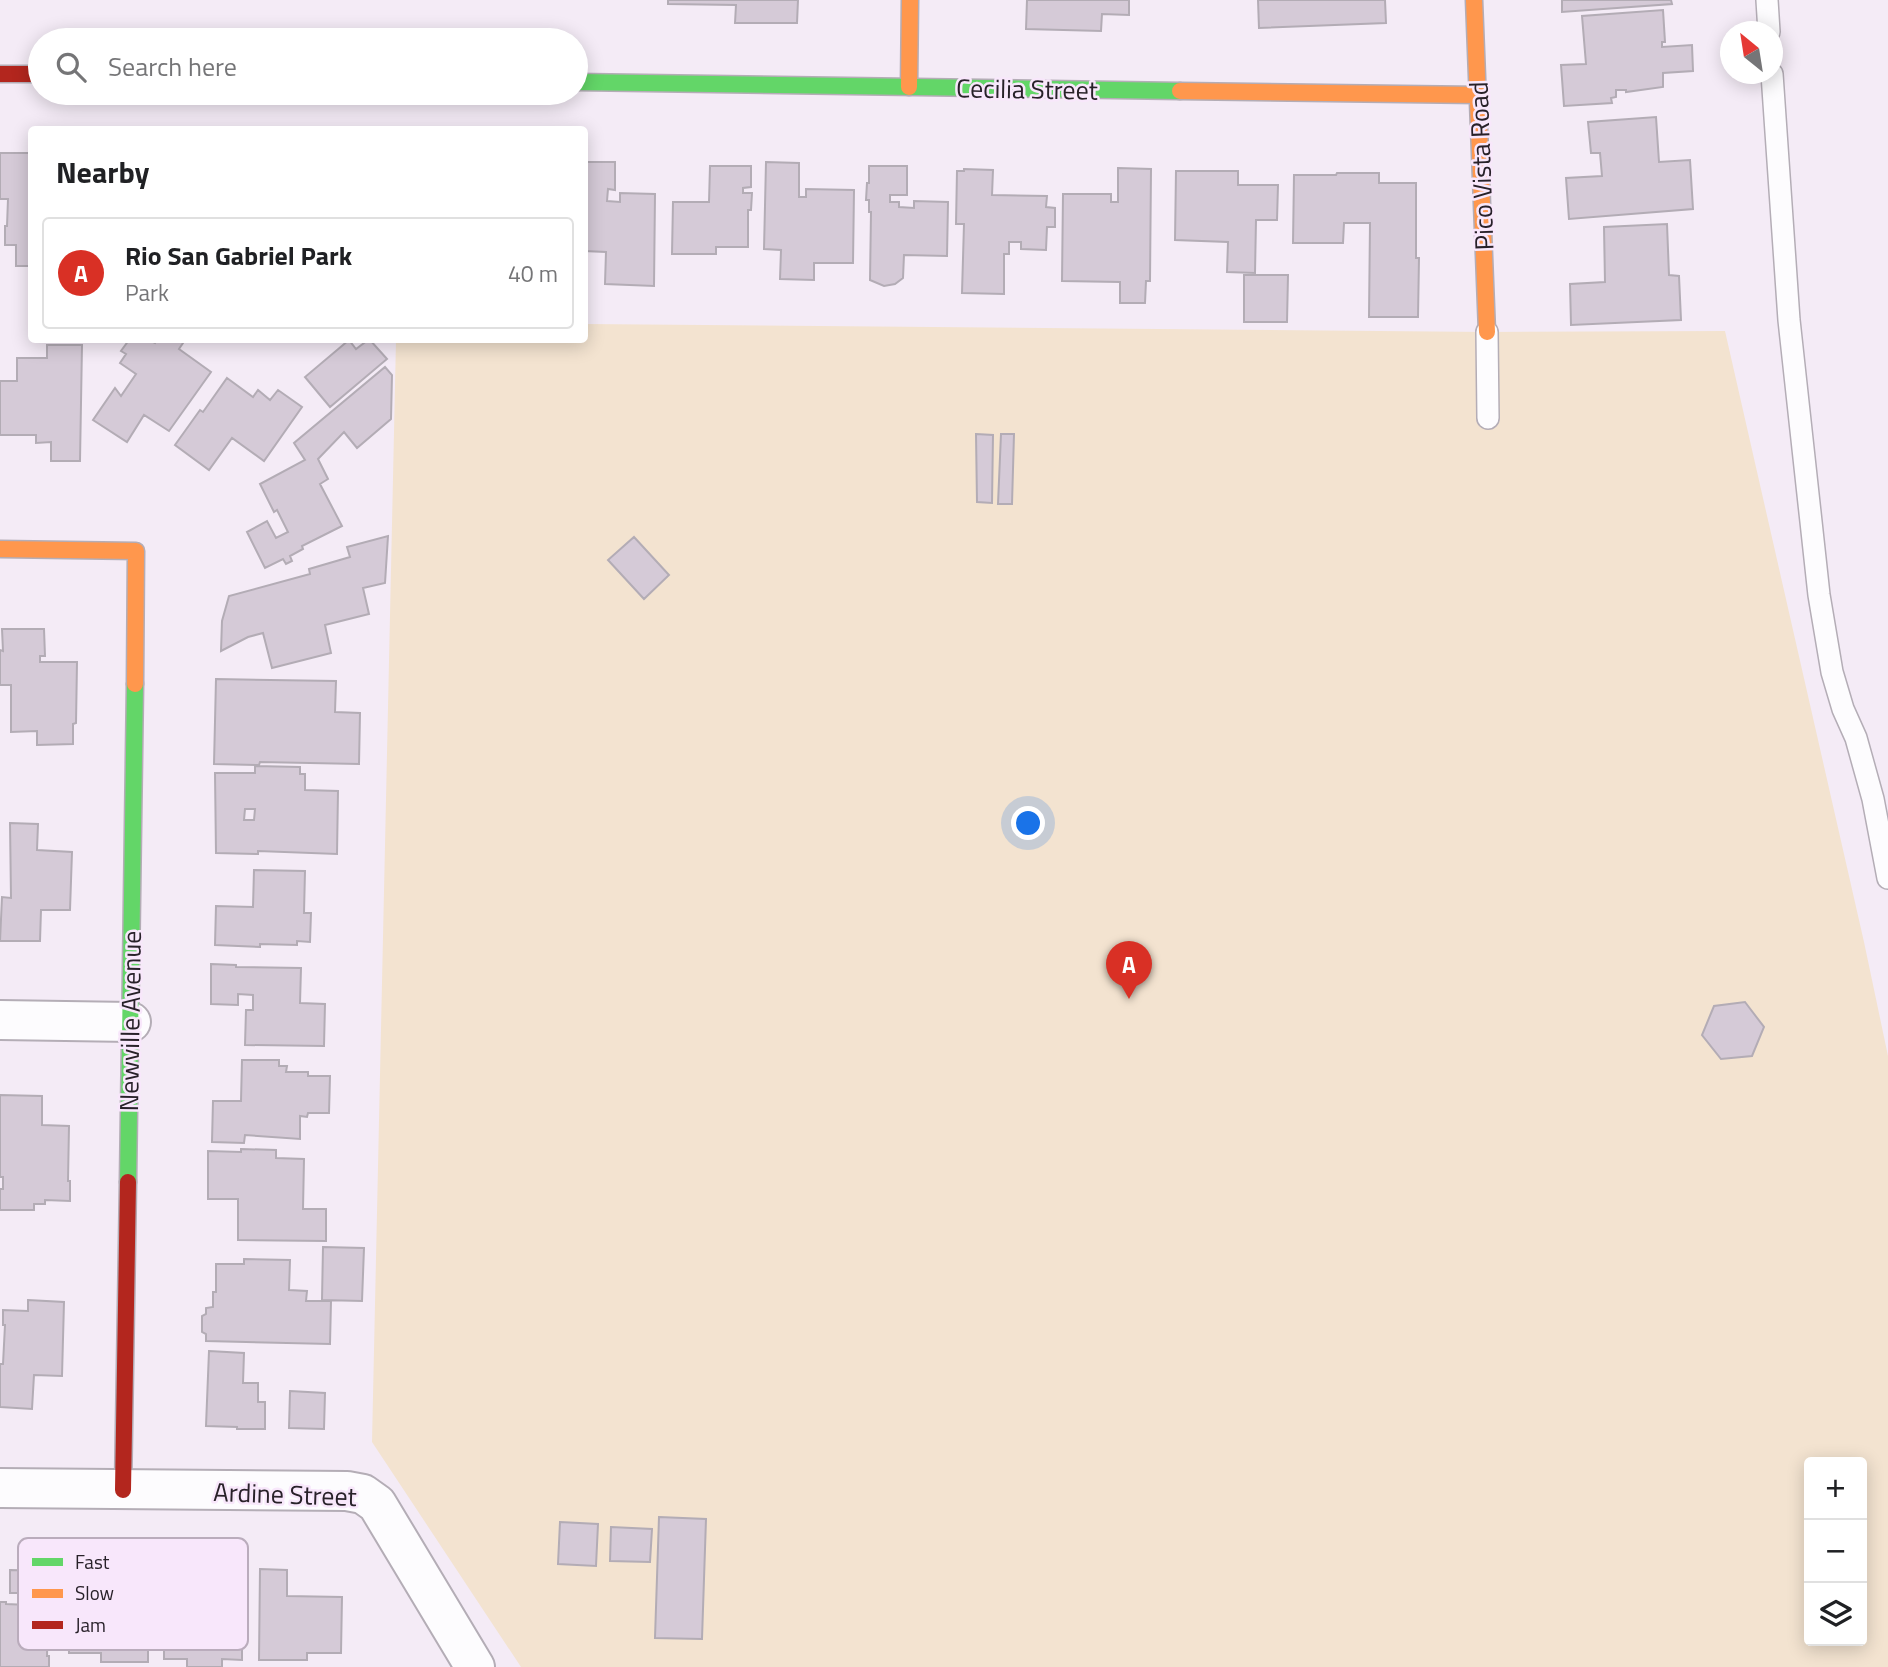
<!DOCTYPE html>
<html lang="en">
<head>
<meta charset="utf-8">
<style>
  body { margin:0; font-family:"Titillium Web",sans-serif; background:#f6f6f6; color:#202124 }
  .controls { position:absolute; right:21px; bottom:21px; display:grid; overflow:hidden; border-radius:7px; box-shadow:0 4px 18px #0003 }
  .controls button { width:63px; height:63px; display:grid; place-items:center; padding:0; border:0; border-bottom:2px solid #e0e0e0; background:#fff; color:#202124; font:35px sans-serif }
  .compass { position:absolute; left:1720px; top:21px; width:63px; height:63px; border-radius:50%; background:#fff; box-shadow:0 4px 18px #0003; rotate:330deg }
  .you { position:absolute; left:1029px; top:824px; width:24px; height:24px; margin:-18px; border:5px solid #fff; border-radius:50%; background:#1a73e8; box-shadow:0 0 0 10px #1a73e833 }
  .badge { display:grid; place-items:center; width:46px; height:46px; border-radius:50%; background:#d93025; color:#fff; font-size:23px; font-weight:700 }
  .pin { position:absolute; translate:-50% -58px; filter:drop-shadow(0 2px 4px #0008) }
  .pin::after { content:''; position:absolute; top:37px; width:24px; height:21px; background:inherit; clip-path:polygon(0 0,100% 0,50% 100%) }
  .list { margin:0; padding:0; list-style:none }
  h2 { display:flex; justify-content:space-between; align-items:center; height:91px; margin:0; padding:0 28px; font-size:30px }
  h2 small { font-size:23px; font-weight:400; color:#757577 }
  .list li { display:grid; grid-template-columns:46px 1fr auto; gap:21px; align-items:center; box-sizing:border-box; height:112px; margin:0 14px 14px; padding:0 14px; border:2px solid #e0e0e0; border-radius:7px }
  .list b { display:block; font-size:26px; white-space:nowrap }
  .list p { margin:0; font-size:23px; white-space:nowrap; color:#757577 }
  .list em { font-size:23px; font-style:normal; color:#757577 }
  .icon { flex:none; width:38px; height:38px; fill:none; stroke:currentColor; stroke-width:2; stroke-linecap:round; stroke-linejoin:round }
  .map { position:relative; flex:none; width:1888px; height:1667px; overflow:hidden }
  .search { position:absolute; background:#fff; box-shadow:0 4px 18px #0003; left:28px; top:28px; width:560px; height:77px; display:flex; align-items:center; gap:18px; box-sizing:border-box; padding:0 24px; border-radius:38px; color:#757577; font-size:26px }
  .panel { position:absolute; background:#fff; box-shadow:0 4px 18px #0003; left:28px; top:126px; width:560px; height:217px; border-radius:7px }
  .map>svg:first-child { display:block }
</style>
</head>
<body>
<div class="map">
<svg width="1888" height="1667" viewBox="0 0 1888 1667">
  <rect width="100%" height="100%" fill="#f4ebf6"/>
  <!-- green -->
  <path fill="#f3e3d0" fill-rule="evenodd" d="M 585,324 L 1487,332 L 1725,331 L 1864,942 L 1888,1056 L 1888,1667 L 521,1667 L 372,1442 L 396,340 L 584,340 ZM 1809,1462 L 1862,1462 L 1862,1641 L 1809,1641 Z"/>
  <!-- building -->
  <path fill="#d5cad7" stroke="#b3acb5" stroke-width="2" fill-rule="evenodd" d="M 668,0 L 798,0 L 797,23 L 735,23 L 736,5 L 668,4 Z
    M 1027,0 L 1129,0 L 1129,15 L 1102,14 L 1101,31 L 1026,29 Z
    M 1258,0 L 1385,0 L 1386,23 L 1259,28 Z
    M 1562,0 L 1671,0 L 1672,4 L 1562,12 Z
    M 1663,10 L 1665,42 L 1662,42 L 1662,47 L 1692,45 L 1693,71 L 1663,73 L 1663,87 L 1626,92 L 1626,90 L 1616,90 L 1616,97 L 1611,98 L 1612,103 L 1564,106 L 1561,65 L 1586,64 L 1582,16 Z
    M 1656,117 L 1659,162 L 1690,160 L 1693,209 L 1569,219 L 1566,178 L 1602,176 L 1600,153 L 1591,153 L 1588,122 Z
    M 0,153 L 32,153 L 32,266 L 16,266 L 16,245 L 5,245 L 5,226 L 7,226 L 8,199 L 0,199 Z
    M 584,162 L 615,162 L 615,190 L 608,189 L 607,201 L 620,202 L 620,193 L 655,194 L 654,286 L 605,284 L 606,252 L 584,251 Z
    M 766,162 L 799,163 L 799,197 L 806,197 L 806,189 L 854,190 L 853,263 L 814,263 L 814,280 L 780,279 L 781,250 L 764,249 Z
    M 710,166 L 751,166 L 751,187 L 743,188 L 743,193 L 752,193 L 751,210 L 748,210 L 748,247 L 716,247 L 716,254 L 672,254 L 673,202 L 709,202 Z
    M 869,166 L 907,166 L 907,195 L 890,195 L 890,202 L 899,202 L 899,207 L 914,208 L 914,201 L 948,202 L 947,256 L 904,255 L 903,278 L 895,284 L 884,286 L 870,280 L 871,212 L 869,212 L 869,200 L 866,200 L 867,183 L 869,183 Z
    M 1118,168 L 1151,169 L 1150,281 L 1146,281 L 1145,303 L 1120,303 L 1120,282 L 1062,281 L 1063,194 L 1111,194 L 1111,202 L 1118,202 Z
    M 964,169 L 993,170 L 992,195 L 1047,196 L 1046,207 L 1055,208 L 1055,227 L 1047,227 L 1046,250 L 1021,249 L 1021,242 L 1009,242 L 1009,254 L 1004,254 L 1004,294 L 962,293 L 964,224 L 956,224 L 957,171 L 964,171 Z
    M 1176,171 L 1238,171 L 1238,185 L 1278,185 L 1277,220 L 1256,220 L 1255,273 L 1227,272 L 1228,242 L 1175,240 Z
    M 1337,173 L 1379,173 L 1379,183 L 1416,183 L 1416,258 L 1419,258 L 1418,317 L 1369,317 L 1370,223 L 1344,223 L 1343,243 L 1293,243 L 1294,175 L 1336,175 Z
    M 1667,224 L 1669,275 L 1679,276 L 1681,320 L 1571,325 L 1570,284 L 1605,282 L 1604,227 Z
    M 1244,275 L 1288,275 L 1287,322 L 1244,322 Z
    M 129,340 L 149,340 L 155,343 L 157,340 L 185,340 L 179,349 L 211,372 L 169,431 L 144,415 L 127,442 L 93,420 L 115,388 L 121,396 L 136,374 L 120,363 L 126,354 L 121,351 Z
    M 349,340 L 356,349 L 368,340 L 370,340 L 387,359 L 330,407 L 305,377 Z
    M 47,345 L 82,345 L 80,461 L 51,461 L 51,442 L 36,443 L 36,435 L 0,435 L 0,381 L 17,381 L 17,358 L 47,358 Z
    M 385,367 L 392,375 L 391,419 L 357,448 L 344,432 L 318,459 L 328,479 L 320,484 L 342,526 L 302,546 L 303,549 L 290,556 L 292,561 L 286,564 L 283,559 L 265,568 L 247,532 L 267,521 L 276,538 L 288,532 L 277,510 L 274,512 L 260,484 L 305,460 L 294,443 Z
    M 227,378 L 253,397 L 258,390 L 270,400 L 278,390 L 302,407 L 264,461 L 232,438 L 209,470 L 175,445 L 200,410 L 203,412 Z
    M 976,434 L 993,435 L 992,503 L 977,502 Z
    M 1001,434 L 1014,434 L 1012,504 L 998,504 Z
    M 388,536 L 385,583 L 363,588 L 369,614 L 325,625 L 331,653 L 272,668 L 263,633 L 248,637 L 221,651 L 222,621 L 229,596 L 310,574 L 309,569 L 350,557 L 347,547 Z
    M 634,537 L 669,575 L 644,599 L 608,560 Z
    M 2,629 L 44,629 L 45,656 L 40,656 L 40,662 L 77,662 L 76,723 L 73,724 L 73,744 L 37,745 L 37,731 L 11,732 L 11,685 L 0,685 L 0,650 L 3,651 Z
    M 216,679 L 336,681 L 335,712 L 360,713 L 359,764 L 260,762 L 259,765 L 214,764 Z
    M 255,766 L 300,767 L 300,774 L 305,774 L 305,790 L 338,791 L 337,854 L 258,851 L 258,854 L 216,853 L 215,773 L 255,773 ZM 245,809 L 255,809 L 254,820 L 244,820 Z
    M 10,823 L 38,824 L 37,850 L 72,852 L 70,910 L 41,910 L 40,941 L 0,941 L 2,897 L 11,898 Z
    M 254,870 L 305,871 L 304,913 L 311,913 L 310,942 L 297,941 L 297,945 L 260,944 L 260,947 L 215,945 L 216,906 L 253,907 Z
    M 211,964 L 236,965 L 236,967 L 301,968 L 300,1003 L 325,1004 L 324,1046 L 245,1045 L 246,1010 L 253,1010 L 253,995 L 238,994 L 238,1005 L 211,1004 Z
    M 1745,1002 L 1764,1027 L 1752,1056 L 1721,1059 L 1702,1035 L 1714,1006 Z
    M 242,1060 L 279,1060 L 279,1066 L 287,1066 L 286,1072 L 308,1072 L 308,1076 L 330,1076 L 329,1113 L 308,1113 L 307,1117 L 300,1116 L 300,1139 L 245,1135 L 244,1143 L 212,1142 L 213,1101 L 241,1101 Z
    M 0,1095 L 42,1096 L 42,1125 L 69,1126 L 68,1181 L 70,1181 L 70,1201 L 45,1200 L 45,1204 L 34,1204 L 34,1210 L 0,1210 L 0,1189 L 3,1189 L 3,1177 L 0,1177 Z
    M 241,1149 L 276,1150 L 276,1158 L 304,1159 L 303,1209 L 326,1209 L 326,1241 L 238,1240 L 238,1199 L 208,1199 L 208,1151 L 241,1152 Z
    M 323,1247 L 364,1248 L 362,1301 L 322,1300 Z
    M 244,1259 L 290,1260 L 289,1290 L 307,1291 L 306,1301 L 331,1301 L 330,1344 L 206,1341 L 206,1334 L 202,1332 L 202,1316 L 206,1314 L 206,1308 L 213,1307 L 213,1292 L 216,1292 L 216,1264 L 244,1264 Z
    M 28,1300 L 64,1302 L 62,1376 L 34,1375 L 32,1409 L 0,1407 L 0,1364 L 3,1364 L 5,1325 L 3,1325 L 3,1310 L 28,1311 Z
    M 209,1351 L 244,1353 L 243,1383 L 258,1383 L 258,1402 L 265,1402 L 265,1429 L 237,1429 L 237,1427 L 206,1426 Z
    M 290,1391 L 325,1393 L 324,1429 L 289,1428 Z
    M 659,1517 L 706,1519 L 702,1639 L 655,1638 Z
    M 560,1522 L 598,1524 L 596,1566 L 558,1564 Z
    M 611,1527 L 652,1529 L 650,1562 L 610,1561 Z
    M 68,1569 L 110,1569 L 109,1608 L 148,1608 L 148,1662 L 101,1662 L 101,1653 L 69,1653 Z
    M 260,1569 L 287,1570 L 287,1596 L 342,1597 L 341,1653 L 307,1653 L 307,1660 L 259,1660 Z
    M 10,1570 L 52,1571 L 52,1582 L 55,1582 L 54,1605 L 51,1605 L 51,1611 L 48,1611 L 47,1656 L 49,1656 L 49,1667 L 0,1667 L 0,1602 L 6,1602 L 6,1604 L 29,1605 L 29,1593 L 10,1593 Z
    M 163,1570 L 201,1570 L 201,1598 L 185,1598 L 185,1606 L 193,1606 L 193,1611 L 208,1612 L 208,1572 L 242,1572 L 242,1660 L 222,1659 L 222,1667 L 187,1667 L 187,1659 L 164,1659 L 164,1615 L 163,1606 L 160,1606 L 160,1586 L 163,1587 Z"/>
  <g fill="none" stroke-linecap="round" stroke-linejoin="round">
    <!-- lane casing -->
    <g stroke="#b4adb6" stroke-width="24">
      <path id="lane" d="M 1767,0 L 1769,32
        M 1772,74 L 1789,320 L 1819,595 L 1832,672 L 1843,709 L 1856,738 L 1873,799 L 1888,878
        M 1487,332 L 1488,418"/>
    </g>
    <!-- street casing -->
    <g stroke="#b4adb6" stroke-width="42">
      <path id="street" d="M 0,1020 L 131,1022
        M 0,1488 L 347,1491 L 363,1494 L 377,1504 L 475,1667"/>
    </g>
    <!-- fast casing -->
    <g stroke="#b4adb6" stroke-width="19">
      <path id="fast" d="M 576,82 L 1180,91
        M 128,1182 L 135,684"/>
    </g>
    <!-- slow casing -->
    <g stroke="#b4adb6" stroke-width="19">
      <path id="slow" d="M 1474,0 L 1487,332
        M 909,87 L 910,0
        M 1180,91 L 1478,95
        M 0,549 L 136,551 L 135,684"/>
    </g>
    <!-- jam casing -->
    <g stroke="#b4adb6" stroke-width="19">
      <path id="jam" d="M 0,74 L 40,74
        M 123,1490 L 128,1182"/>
    </g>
    <!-- lane -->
    <use href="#lane" stroke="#fdfcfe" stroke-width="21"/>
    <!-- street -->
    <use href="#street" stroke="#fdfcfe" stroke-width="38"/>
    <!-- fast -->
    <use href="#fast" stroke="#63d668" stroke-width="16"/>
    <!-- slow -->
    <use href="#slow" stroke="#ff974d" stroke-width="16"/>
    <!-- jam -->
    <use href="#jam" stroke="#b3261e" stroke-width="16"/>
  </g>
  <g text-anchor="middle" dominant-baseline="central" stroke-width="5" stroke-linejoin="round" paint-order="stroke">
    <!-- street labels -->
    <g font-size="26" fill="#282129" stroke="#f8e7fb">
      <text transform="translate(1027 89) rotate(1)">Cecilia Street</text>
      <text transform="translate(1481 166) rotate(-92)">Pico Vista Road</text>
      <text transform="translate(130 1021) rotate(-89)">Newville Avenue</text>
      <text transform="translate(285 1494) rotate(2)">Ardine Street</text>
    </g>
  </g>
  <!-- legend -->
  <rect x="18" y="1538" width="230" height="112" rx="10" fill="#f8e7fb" stroke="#baacbc" stroke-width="2"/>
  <rect x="32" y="1558" width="31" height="8" fill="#63d668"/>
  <rect x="32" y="1589" width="31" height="9" fill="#ff974d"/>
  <rect x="32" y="1621" width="31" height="8" fill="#b3261e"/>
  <g font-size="19" fill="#282129">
    <text x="75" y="1569">Fast</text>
    <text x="75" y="1600">Slow</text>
    <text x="75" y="1632">Jam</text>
  </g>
</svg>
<div class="controls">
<button>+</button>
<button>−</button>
<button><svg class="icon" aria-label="layers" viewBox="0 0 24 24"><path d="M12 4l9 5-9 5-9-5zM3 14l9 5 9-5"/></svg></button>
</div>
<svg class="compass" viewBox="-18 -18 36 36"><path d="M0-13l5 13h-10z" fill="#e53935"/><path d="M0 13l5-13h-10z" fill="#757577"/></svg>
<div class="you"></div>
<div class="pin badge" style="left:1129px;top:999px">A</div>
<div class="search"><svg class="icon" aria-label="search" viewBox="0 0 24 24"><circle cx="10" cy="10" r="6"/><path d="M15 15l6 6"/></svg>Search here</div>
<section class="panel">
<h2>Nearby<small></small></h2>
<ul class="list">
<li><span class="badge">A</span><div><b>Rio San Gabriel Park</b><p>Park</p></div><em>40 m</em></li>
</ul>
</section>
</div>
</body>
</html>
